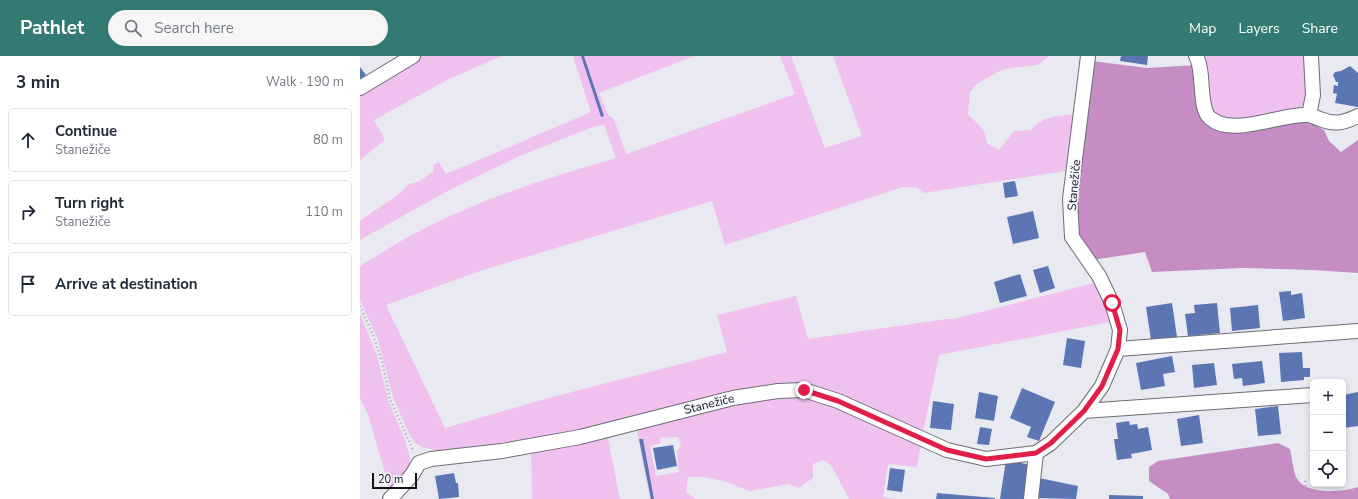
<!DOCTYPE html>
<html lang="en">
<head>
<meta charset="utf-8">
<style>
  body { margin:0; font-family:"Nunito Sans",sans-serif; background:#f6f6f7; color:#1f2937 }
  .controls { position:absolute; right:12px; bottom:12px; display:grid; overflow:hidden; border-radius:6px; box-shadow:0 2px 6px #0003 }
  .controls button { width:36px; height:36px; display:grid; place-items:center; padding:0; border:0; border-bottom:1px solid #e0e1e3; background:#fff; color:#1f2937; font:20px sans-serif }
  .scale { position:absolute; left:12px; bottom:10px; width:45px; box-sizing:border-box; padding-left:4px; border:2px solid #111113; border-top:0; font-size:11px; line-height:14px; white-space:nowrap; color:#111113; -webkit-text-stroke:3px #f6f6ff; paint-order:stroke }
  .stop { position:absolute; width:12px; height:12px; margin:-9px; border:3px solid #e11d48; border-radius:50%; background:#fff }
  .stop.end { background:#e11d48; border-color:#fff; box-shadow:0 1px 4px #0008 }
  .list { margin:0; padding:0; list-style:none }
  h2 { display:flex; justify-content:space-between; align-items:center; height:52px; margin:0; padding:0 16px; font-size:17px }
  h2 small { font-size:13px; font-weight:400; color:#747a83 }
  .list li { display:grid; grid-template-columns:26px 1fr auto; gap:12px; align-items:center; box-sizing:border-box; height:64px; margin:0 8px 8px; padding:0 8px; border:1px solid #e0e1e3; border-radius:6px }
  .list b { display:block; font-size:15px; white-space:nowrap }
  .list p { margin:0; font-size:13px; white-space:nowrap; color:#747a83 }
  .list em { font-size:13px; font-style:normal; color:#747a83 }
  .icon { flex:none; width:22px; height:22px; fill:none; stroke:currentColor; stroke-width:2; stroke-linecap:round; stroke-linejoin:round }
  .map { position:relative; flex:none; width:998px; height:443px; overflow:hidden }
  header { display:flex; align-items:center; gap:24px; box-sizing:border-box; height:56px; padding:0 20px; background:#337a72; color:#fff }
  header strong { font-size:19px }
  nav { display:flex; gap:22px; margin-inline-start:auto; font-size:14px }
  .search { width:280px; height:36px; background:#f6f6f7; display:flex; align-items:center; gap:10px; box-sizing:border-box; padding:0 14px; border-radius:22px; color:#747a83; font-size:15px }
  main { display:flex }
  aside { flex:1; background:#fff }
  .map>svg:first-child { display:block }
</style>
</head>
<body>
<header>
<strong>Pathlet</strong>
<div class="search"><svg class="icon" aria-label="search" viewBox="0 0 24 24"><circle cx="10" cy="10" r="6"/><path d="M15 15l6 6"/></svg>Search here</div>
<nav><a>Map</a><a>Layers</a><a>Share</a></nav>
</header>
<main>
<aside>
<h2>3 min<small>Walk · 190 m</small></h2>
<ul class="list">
<li><svg class="icon" aria-label="ahead" viewBox="0 0 24 24"><path d="M12 20V5M6 11l6-6 6 6"/></svg><div><b>Continue</b><p>Stanežiče</p></div><em>80 m</em></li>
<li><svg class="icon" aria-label="right" viewBox="0 0 24 24"><path d="M7 20v-9h11M14 6l5 5-5 5"/></svg><div><b>Turn right</b><p>Stanežiče</p></div><em>110 m</em></li>
<li><svg class="icon" aria-label="arrive" viewBox="0 0 24 24"><path d="M6 21V4h12l-3 4 3 4H6"/></svg><div><b>Arrive at destination</b></div></li>
</ul>
</aside>
<div class="map">
<svg width="998" height="443" viewBox="0 0 998 443">
  <rect width="100%" height="100%" fill="#e9e9f1"/>
  <!-- green -->
  <path fill="#f0c1ef" fill-rule="evenodd" d="M 58,0 L 142,0 L 87,24 L 14,64 L 25,84 L 0,104 L 0,36 Z
    M 213,0 L 334,0 L 239,37 L 248,59 L 254,63 L 266,98 L 435,38 L 420,0 L 431,0 L 465,92 L 502,80 L 473,0 L 690,0 L 678,9 L 644,13 L 618,27 L 610,36 L 608,59 C 618,67 626,74 627,87 L 639,94 L 654,75 L 671,74 C 682,60 698,60 716,58 L 708,112 L 705,115 L 564,137 L 557,132 L 543,131 L 365,189 L 352,145 L 120,215 L 26,249 L 85,372 L 181,344 L 367,296 L 357,259 L 436,240 L 448,283 L 586,263 L 593,263 L 738,226 L 755,265 L 579,299 L 564,372 L 559,376 L 448,332 L 241,372 L 92,397 L 64,392 L 55,387 L 48,376 L 33,341 L 18,284 L 0,244 L 0,210 C 22,197 43,183 65,172 C 126,141 191,121 256,102 L 244,69 L 236,70 L 164,98 L 93,132 L 0,184 L 0,165 L 40,137 L 49,128 L 58,126 L 74,115 L 73,109 L 79,106 L 86,118 L 231,56 Z
    M 840,0 L 945,0 L 949,40 L 945,51 L 938,55 L 863,66 L 849,53 Z
    M 0,258 L 17,299 L 29,347 L 45,384 L 50,401 L 49,413 L 30,433 L 8,359 L 0,342 Z
    M 444,338 L 473,347 L 561,388 L 557,411 L 528,408 L 523,441 L 536,443 L 489,443 L 471,409 L 463,404 L 453,408 L 453,422 L 439,432 L 429,428 L 389,435 L 364,425 L 342,421 L 328,421 L 326,436 L 336,443 L 290,443 L 276,370 L 382,343 ZM 318,381 L 321,390 L 317,395 L 319,416 L 296,420 L 290,390 L 301,387 L 300,382 Z
    M 247,377 L 260,443 L 172,443 L 171,392 Z"/>
  <!-- forest -->
  <path fill="#c68dc5" d="M 732,5 L 787,12 L 837,9 L 846,66 L 865,76 L 945,63 L 964,74 L 969,85 L 981,96 L 998,84 L 998,217 L 952,214 L 882,212 L 792,216 L 785,196 L 732,204 L 718,178 L 714,143 Z
    M 918,387 L 930,393 C 932,402 933,413 936,421 C 945,440 983,436 998,431 L 998,443 L 810,443 L 808,438 L 789,425 L 789,411 L 798,405 Z"/>
  <!-- building -->
  <path fill="#5c76b4" d="M 221,0 L 224,0 L 244,60 L 241,61 Z
    M 761,0 L 788,0 L 787,9 L 760,5 Z
    M 990,10 L 998,17 L 998,51 L 975,47 L 977,38 L 973,37 L 974,29 L 978,30 L 978,26 L 976,26 L 973,19 L 975,16 L 981,15 Z
    M 0,11 L 6,19 L 0,23 Z
    M 655,125 L 658,140 L 645,142 L 643,127 Z
    M 673,155 L 679,182 L 653,188 L 647,161 Z
    M 688,210 L 695,232 L 680,237 L 673,214 Z
    M 660,218 L 667,240 L 640,247 L 634,226 Z
    M 931,235 L 931,239 L 942,237 L 945,262 L 923,265 L 919,236 Z
    M 812,247 L 817,281 L 791,284 L 786,251 Z
    M 857,247 L 860,277 L 828,280 L 825,258 L 835,257 L 834,249 Z
    M 898,249 L 900,272 L 872,275 L 870,252 Z
    M 707,282 L 725,285 L 721,312 L 703,309 Z
    M 942,296 L 943,312 L 950,312 L 950,321 L 944,321 L 944,324 L 921,326 L 919,297 Z
    M 812,300 L 815,316 L 803,318 L 805,330 L 781,334 L 776,307 Z
    M 902,305 L 905,327 L 883,330 L 882,322 L 874,323 L 872,308 Z
    M 854,307 L 857,329 L 834,332 L 832,309 Z
    M 662,332 L 695,346 L 679,385 L 667,381 L 671,371 L 650,362 Z
    M 619,336 L 638,340 L 634,365 L 615,362 Z
    M 998,336 L 998,370 L 983,372 L 983,339 Z
    M 573,345 L 594,348 L 591,374 L 570,372 Z
    M 918,350 L 921,378 L 898,380 L 895,353 Z
    M 839,359 L 843,387 L 821,390 L 817,363 Z
    M 769,365 L 770,369 L 777,368 L 778,373 L 788,371 L 792,394 L 771,398 L 772,402 L 757,404 L 754,383 L 758,383 L 756,367 Z
    M 620,371 L 632,373 L 629,389 L 617,388 Z
    M 279,383 L 283,383 L 294,443 L 291,443 Z
    M 313,389 L 317,410 L 297,414 L 293,392 Z
    M 646,404 L 671,409 L 666,443 L 640,443 Z
    M 530,412 L 545,414 L 542,436 L 527,434 Z
    M 94,417 L 96,427 L 98,427 L 99,441 L 79,443 L 75,420 Z
    M 679,422 L 718,430 L 716,443 L 675,442 Z
    M 577,437 L 635,442 L 635,443 L 576,443 Z
    M 749,439 L 783,440 L 783,443 L 749,443 Z"/>
  <g fill="none" stroke-linecap="round" stroke-linejoin="round">
    <!-- minor casing -->
    <g stroke="#6c6c74" stroke-width="16">
      <path id="minor" d="M 836,0 C 845,15 838,52 850,62 C 873,82 921,57 948,59 C 952,59 956,62 960,63 C 974,69 984,67 998,60
        M 0,32 L 53,0
        M 949,59 L 953,39 L 951,0
        M 758,293 L 998,275
        M 724,355 L 953,339
        M 30,443 L 52,419 L 59,407 L 71,403 L 142,395 L 220,381 L 373,342 L 418,335 L 444,334 L 478,345 L 587,394 L 626,403 L 676,397 L 691,387 L 724,355 L 742,330 L 758,293 L 760,274 L 752,247 L 739,220 L 712,181 L 710,143 L 728,0
        M 671,443 L 676,397"/>
    </g>
    <!-- path -->
    <path stroke="#a6a6ac" stroke-width="2.5" stroke-dasharray="1 3" stroke-linecap="butt" d="M 0,250 L 13,279 L 22,305 L 30,343 L 54,396
      M 945,425 L 947,443"/>
    <!-- minor -->
    <use href="#minor" stroke="#fff" stroke-width="14"/>
  </g>
  <g fill="none" stroke-linecap="round" stroke-linejoin="round">
    <!-- route -->
    <path stroke="#e11d48" stroke-width="5" d="M 444,334 L 478,345 L 587,394 L 626,403 L 676,397 L 691,387 L 724,355 L 742,330 L 758,293 L 760,274 L 752,247"/>
  </g>
  <g text-anchor="middle" dominant-baseline="central" stroke-width="3.5" stroke-linejoin="round" paint-order="stroke">
    <!-- street labels -->
    <g font-size="12" fill="#111113" stroke="#f6f6ff">
      <text transform="translate(714 129) rotate(-85)">Stanežiče</text>
      <text transform="translate(349 348) rotate(-14)">Stanežiče</text>
    </g>
  </g>
</svg>
<div class="controls">
<button>+</button>
<button>−</button>
<button><svg class="icon" aria-label="locate" viewBox="0 0 24 24"><circle cx="12" cy="12" r="6"/><path d="M12 2v4M12 18v4M2 12h4M18 12h4"/></svg></button>
</div>
<div class="scale">20 m</div>
<div class="stop" style="left:752px;top:247px"></div>
<div class="stop end" style="left:444px;top:334px"></div>
</div>
</main>
</body>
</html>
